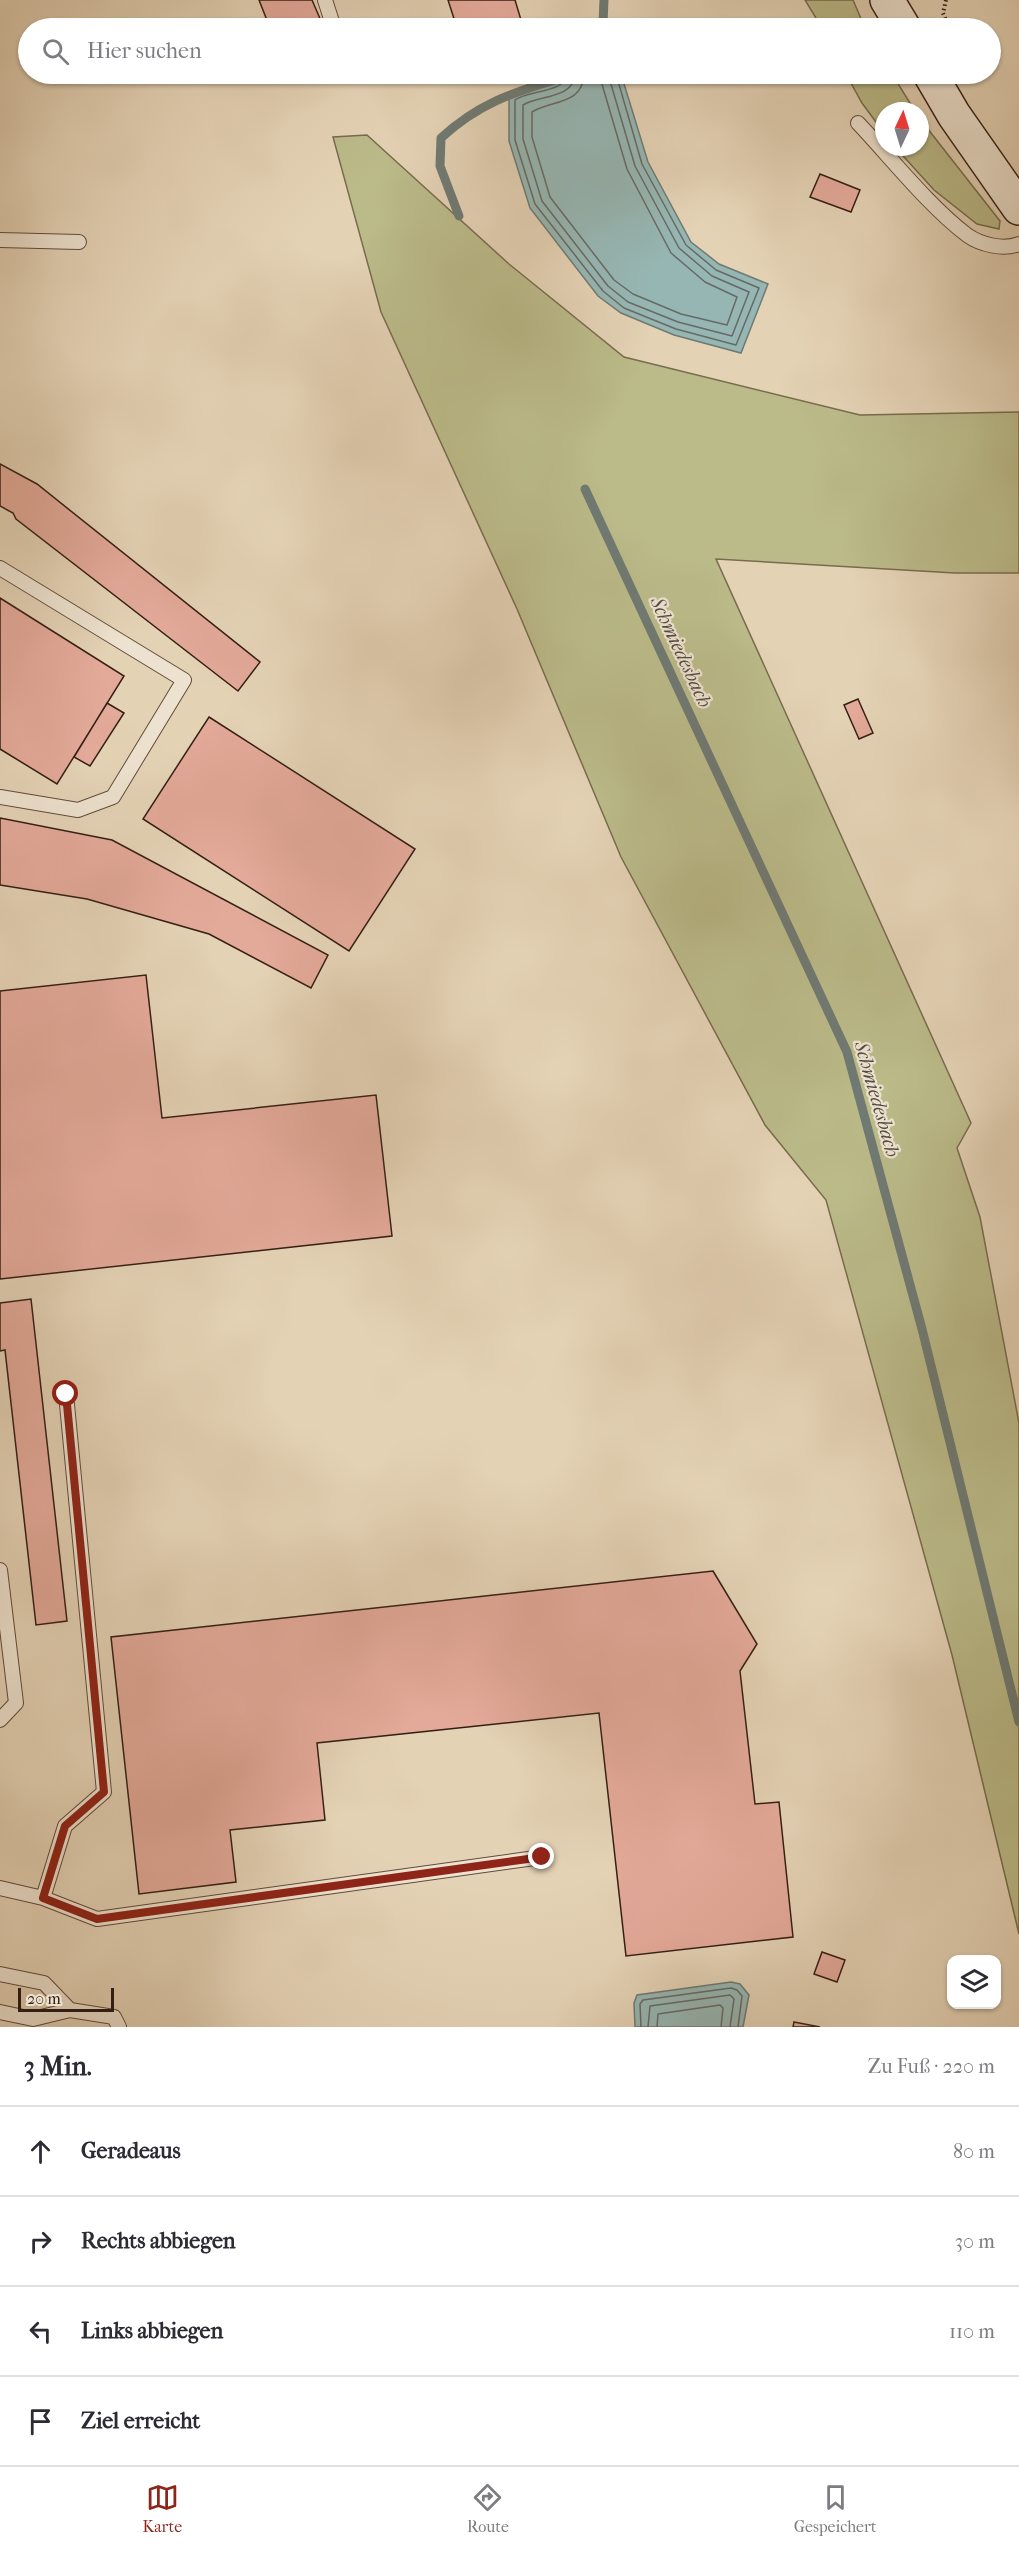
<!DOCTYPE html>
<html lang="de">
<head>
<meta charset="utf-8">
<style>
  body { margin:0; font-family:"IM FELL French Canon",serif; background:#f2f2f3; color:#2b2b33 }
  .controls { position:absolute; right:18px; bottom:18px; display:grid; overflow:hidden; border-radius:12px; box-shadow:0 2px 4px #0004 }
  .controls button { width:54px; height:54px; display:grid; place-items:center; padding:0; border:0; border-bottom:2px solid #e1e1e2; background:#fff; color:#2b2b33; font:30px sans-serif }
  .compass { position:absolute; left:875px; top:102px; width:54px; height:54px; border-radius:50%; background:#fff; box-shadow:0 2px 4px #0004; rotate:4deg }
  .scale { position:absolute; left:18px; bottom:15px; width:96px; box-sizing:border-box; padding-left:6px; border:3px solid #351f14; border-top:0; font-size:16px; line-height:21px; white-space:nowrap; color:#351f14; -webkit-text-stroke:4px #ede2cf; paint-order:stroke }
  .stop { position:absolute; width:18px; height:18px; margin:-14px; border:4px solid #8f2418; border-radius:50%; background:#fff }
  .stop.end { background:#8f2418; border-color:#fff; box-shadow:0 2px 6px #0008 }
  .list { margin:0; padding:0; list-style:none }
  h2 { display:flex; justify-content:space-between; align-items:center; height:78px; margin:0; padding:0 24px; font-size:26px }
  h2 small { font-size:20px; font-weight:400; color:#7c7c81 }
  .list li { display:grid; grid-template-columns:39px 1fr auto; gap:18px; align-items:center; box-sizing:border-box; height:90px; padding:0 24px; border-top:2px solid #e1e1e2 }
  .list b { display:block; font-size:22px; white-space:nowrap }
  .list em { font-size:20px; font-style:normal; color:#7c7c81 }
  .icon { flex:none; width:33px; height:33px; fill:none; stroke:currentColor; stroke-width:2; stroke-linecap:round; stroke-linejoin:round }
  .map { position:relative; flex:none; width:1019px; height:2027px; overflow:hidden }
  .search { position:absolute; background:#fff; box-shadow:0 2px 4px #0004; left:18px; right:18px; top:18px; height:66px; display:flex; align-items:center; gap:15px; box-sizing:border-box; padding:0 21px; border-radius:33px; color:#7c7c81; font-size:22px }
  .sheet { height:438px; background:#fff }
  nav { display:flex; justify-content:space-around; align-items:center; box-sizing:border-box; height:84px; border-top:2px solid #e1e1e2; background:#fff; font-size:16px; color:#7c7c81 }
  nav a { display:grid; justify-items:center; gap:3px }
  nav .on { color:#8f2418 }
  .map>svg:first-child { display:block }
</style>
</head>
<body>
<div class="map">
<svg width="1019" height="2027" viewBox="0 0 1019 2027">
  <rect width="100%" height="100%" fill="#e4d2b5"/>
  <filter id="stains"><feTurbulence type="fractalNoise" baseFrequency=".00333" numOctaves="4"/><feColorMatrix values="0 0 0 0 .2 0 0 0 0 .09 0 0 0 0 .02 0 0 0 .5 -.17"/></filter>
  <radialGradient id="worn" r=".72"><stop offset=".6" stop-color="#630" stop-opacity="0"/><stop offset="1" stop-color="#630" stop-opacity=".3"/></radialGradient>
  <!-- green -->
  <path fill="#bbba89" stroke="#786c4e" stroke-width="1.5" d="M 805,0 L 853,0 L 865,28 L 822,28 Z
    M 846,74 L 892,74 L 915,111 L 884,111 L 884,133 L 862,103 Z
    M 920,119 L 1000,221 L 999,229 L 977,224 L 934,190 L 895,147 L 920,147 Z
    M 367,135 L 509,264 L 624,357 L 860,415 L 1019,412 L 1019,573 L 955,573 L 716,559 L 971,1123 L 957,1148 L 980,1217 L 1019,1423 L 1019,1934 L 952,1655 L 826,1200 L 765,1125 L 621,857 L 517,609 L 381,312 L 333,137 Z"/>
  <!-- water -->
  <path fill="#96b6b3" stroke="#6f7a73" stroke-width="1.5" d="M 564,74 L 621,74 L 648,162 L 691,242 L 719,264 L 768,284 L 741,353 L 674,335 L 621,313 L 598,296 L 530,208 L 509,141 L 509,93 L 558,79 Z
    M 731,1982 L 740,1984 L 749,1995 L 743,2027 L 635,2027 L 634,2003 L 637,1995 Z"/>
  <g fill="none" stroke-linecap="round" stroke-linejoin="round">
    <!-- shore -->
    <path stroke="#666a64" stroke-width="1.5" d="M 568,74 C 565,93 528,90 515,100 L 515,140 L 535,204 L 603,291 L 624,308 L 676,329 L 736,345 L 759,288 L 716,270 L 686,245 L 642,164 L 616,74
      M 575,74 C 574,99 539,95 523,105 L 523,139 L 542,201 L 608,286 L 628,302 L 678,322 L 732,336 L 749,292 L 712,276 L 679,248 L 635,166 L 608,74
      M 584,74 C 583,105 551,100 532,112 L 532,137 L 550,197 L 614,280 L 633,294 L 681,314 L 727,325 L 737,297 L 705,282 L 671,253 L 627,169 L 599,74
      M 641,2027 L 640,2004 L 643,2000 L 731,1988 L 737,1990 L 742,1996 L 738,2027
      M 648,2027 L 650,2006 L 730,1995 L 734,1999 L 730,2027
      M 657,2027 L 658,2014 L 720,2005 L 723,2008 L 721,2027"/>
    <!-- stream -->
    <path stroke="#6f7a73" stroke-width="9" d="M 600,28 L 603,23 L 604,0
      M 459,216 L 440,166 L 441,138 C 478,104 511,93 558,79 L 564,74
      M 585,489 L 847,1052 L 922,1329 L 1019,1722"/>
  </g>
  <!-- building -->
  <path fill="#e3a999" stroke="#351f14" stroke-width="1.5" d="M 259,0 L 312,0 L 324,28 L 270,28 Z
    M 448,0 L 515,0 L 521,20 L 493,28 L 457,28 Z
    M 820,174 L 860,190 L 851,212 L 810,197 Z
    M 0,464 L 37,484 L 260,662 L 238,691 L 16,519 L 13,513 L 0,506 Z
    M 0,598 L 124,676 L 57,784 L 0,749 Z
    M 858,699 L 873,733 L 859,739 L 844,705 Z
    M 107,703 L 124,713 L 90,766 L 74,757 Z
    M 209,717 L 415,849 L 349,951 L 143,819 Z
    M 0,818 L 112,840 L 328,955 L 311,988 L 209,934 L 87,899 L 0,885 Z
    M 146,975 L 162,1118 L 376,1095 L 392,1236 L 0,1279 L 0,991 Z
    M 31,1299 L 67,1621 L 36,1625 L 5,1350 L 0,1351 L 0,1303 Z
    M 713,1571 L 757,1644 L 740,1671 L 755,1804 L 779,1802 L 793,1937 L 626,1956 L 599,1713 L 317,1743 L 325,1820 L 230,1830 L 236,1882 L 139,1894 L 111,1637 Z
    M 822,1952 L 845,1960 L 837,1982 L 814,1974 Z
    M 794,2022 L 820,2027 L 793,2027 Z"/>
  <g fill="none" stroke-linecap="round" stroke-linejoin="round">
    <!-- lane casing -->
    <g stroke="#614c3c" stroke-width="16">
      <path id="lane" d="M 325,0 L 334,28
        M 858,123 C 891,158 929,206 967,235 C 981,245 1003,250 1019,244
        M 0,240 L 79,242
        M 0,568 L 184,680 L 113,797 L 78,810 L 0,797
        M 0,1570 L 16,1703 L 0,1720
        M 0,1888 L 43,1898 L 97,1919 L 542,1857
        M 43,1898 L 65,1826 L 104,1792 L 66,1394
        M 0,1974 L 44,1983 L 70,2010
        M 0,2012 L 33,2019 L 70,2010 L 114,2017 L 119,2027"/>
    </g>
    <!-- secondary casing -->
    <g stroke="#351f14" stroke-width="36">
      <path id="secondary" d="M 887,0 L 904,28
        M 930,74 L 954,115 L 1019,208"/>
    </g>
    <!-- path -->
    <path stroke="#351f14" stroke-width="4" stroke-dasharray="1.5 3" stroke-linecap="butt" d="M 946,0 L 943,13 L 949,28"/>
    <!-- lane -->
    <use href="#lane" stroke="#ede2cf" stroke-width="14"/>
    <!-- secondary -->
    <use href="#secondary" stroke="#ede2cf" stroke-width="33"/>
  </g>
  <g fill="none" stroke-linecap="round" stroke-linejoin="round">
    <!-- route -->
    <path stroke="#8f2418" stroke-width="8" d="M 66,1394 L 104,1792 L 65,1826 L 43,1898 L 97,1919 L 542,1857"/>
  </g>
  <g text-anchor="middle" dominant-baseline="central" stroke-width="4.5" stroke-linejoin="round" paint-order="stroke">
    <!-- water labels -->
    <g font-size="20" font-style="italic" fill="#524c44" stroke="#ede2cf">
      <text transform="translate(681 652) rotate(65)">Schmiedesbach</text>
      <text transform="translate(877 1099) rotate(74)">Schmiedesbach</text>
    </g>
  </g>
  <rect width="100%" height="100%" filter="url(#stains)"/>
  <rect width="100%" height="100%" fill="url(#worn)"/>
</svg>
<div class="controls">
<button><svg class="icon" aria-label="layers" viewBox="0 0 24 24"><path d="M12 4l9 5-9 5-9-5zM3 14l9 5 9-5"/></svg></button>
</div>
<svg class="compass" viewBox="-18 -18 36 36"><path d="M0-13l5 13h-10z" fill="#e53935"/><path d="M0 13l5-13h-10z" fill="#7c7c81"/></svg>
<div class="scale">20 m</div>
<div class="stop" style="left:66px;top:1394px"></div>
<div class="stop end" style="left:542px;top:1857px"></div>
<div class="search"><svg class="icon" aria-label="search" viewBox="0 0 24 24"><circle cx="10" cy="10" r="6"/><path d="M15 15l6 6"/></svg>Hier suchen</div>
</div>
<section class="sheet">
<h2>3 Min.<small>Zu Fuß · 220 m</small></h2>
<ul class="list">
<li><svg class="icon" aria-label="ahead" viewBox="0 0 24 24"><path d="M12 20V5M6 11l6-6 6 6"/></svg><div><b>Geradeaus</b></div><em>80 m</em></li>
<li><svg class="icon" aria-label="right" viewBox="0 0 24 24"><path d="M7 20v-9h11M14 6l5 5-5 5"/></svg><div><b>Rechts abbiegen</b></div><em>30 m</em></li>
<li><svg class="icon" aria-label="left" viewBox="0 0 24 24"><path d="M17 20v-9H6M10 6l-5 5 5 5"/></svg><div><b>Links abbiegen</b></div><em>110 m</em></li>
<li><svg class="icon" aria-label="arrive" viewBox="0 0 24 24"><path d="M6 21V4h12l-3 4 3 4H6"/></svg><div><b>Ziel erreicht</b></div></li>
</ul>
</section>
<nav>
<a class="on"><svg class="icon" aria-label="map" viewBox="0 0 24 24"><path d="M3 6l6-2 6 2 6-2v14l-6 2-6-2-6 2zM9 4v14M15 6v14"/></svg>Karte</a>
<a><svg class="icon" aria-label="directions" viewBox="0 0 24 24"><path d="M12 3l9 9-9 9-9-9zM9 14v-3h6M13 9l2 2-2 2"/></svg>Route</a>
<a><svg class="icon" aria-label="saved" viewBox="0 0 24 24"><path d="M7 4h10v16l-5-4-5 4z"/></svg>Gespeichert</a>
</nav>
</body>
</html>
